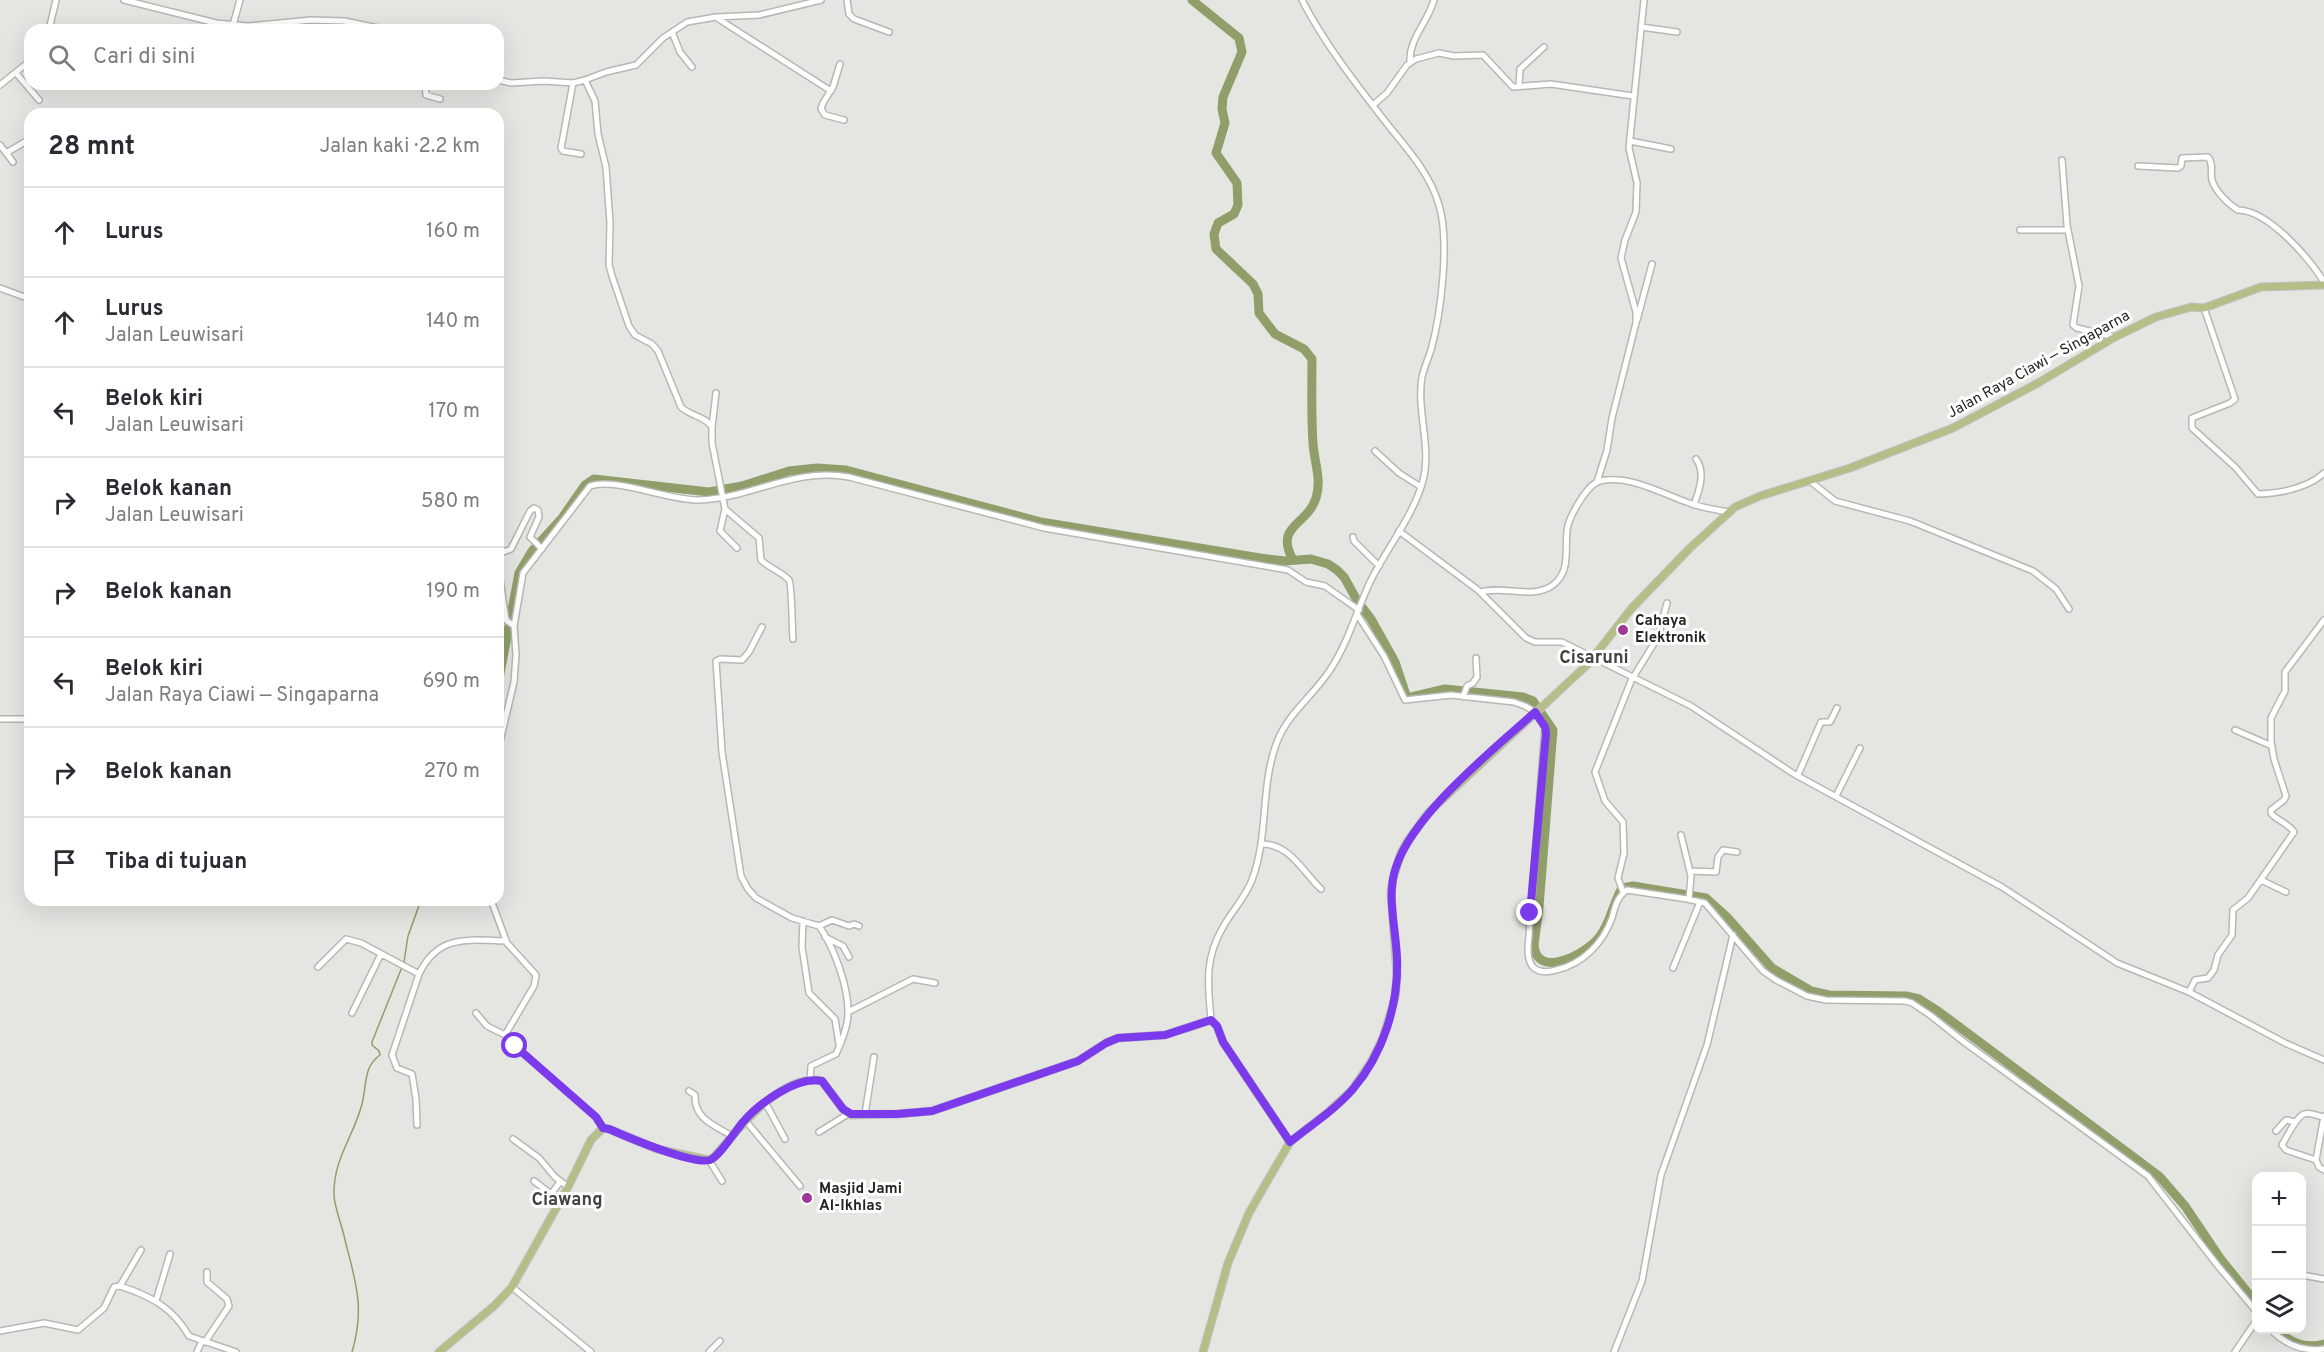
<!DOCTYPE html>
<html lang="id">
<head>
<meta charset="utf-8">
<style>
  body { margin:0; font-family:Overpass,sans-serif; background:#f2f2f3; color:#2b2b33 }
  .controls { position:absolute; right:18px; bottom:18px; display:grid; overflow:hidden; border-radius:12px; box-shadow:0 6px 24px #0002 }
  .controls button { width:54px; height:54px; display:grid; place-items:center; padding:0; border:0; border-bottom:2px solid #e1e1e2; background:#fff; color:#2b2b33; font:30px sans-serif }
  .stop { position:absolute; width:18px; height:18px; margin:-14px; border:4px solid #7c3aed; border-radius:50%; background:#fff }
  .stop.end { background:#7c3aed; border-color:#fff; box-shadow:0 2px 6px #0008 }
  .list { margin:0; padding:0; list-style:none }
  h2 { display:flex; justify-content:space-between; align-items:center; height:78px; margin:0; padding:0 24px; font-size:26px }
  h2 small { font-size:20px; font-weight:400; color:#7c7c81 }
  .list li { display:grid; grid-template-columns:39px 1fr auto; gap:18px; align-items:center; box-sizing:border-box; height:90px; padding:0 24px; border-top:2px solid #e1e1e2 }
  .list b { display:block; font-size:22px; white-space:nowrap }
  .list p { margin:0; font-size:20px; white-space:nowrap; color:#7c7c81 }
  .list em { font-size:20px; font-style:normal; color:#7c7c81 }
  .icon { flex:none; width:33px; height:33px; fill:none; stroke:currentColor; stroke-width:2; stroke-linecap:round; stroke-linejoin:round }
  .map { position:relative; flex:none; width:2324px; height:1352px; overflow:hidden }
  .search { position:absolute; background:#fff; box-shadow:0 6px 24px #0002; left:24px; top:24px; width:480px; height:66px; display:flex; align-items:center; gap:15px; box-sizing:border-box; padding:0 21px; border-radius:18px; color:#7c7c81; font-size:22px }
  .panel { position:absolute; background:#fff; box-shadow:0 6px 24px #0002; left:24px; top:108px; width:480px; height:798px; border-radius:18px }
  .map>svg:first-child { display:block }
</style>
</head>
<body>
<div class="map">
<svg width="2324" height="1352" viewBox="0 0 2324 1352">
  <rect width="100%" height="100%" fill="#e5e6e2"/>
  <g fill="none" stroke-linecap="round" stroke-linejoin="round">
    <!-- stream -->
    <path stroke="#909e6a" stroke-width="1.5" d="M 404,962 L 408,936 L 421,900
      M 352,1352 C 365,1308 356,1283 345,1240 C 342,1225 335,1210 334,1195 C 333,1159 354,1136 362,1104 C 367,1085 363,1067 380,1055 L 379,1051 L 372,1045 L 372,1042 L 402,967"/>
    <!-- river -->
    <path stroke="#909e6a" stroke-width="9" d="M 1192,0 L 1239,38 L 1242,52 L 1223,97 L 1222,109 L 1225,123 L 1216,153 L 1237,183 L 1238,205 L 1234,214 L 1218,223 L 1214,234 L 1216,249 L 1253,284 L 1258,294 L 1259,313 L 1275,334 L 1304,349 L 1312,359 C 1312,386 1311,415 1313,443 C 1314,462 1322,479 1316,498 C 1307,526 1274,525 1293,560
      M 498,684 L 519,573 L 532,551 L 562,518 L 585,485 L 594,479 L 709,492 L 742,486 L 789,471 L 817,468 L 846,470 L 1041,522 L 1260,558 L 1285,561 L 1311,559 L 1328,564 L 1337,570 L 1344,577 L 1358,602 L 1371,619 L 1395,662 L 1407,698 L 1445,689 L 1523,697 L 1533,701 L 1553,730 L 1539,907 L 1534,945 C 1537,981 1588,953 1600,936 C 1611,922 1613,903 1622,888 L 1633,886 L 1706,898 L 1727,917 L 1772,968 L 1811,991 L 1829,995 L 1906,996 L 1919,999 L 1938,1011 L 2159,1176 L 2185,1206 L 2220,1258 L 2256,1303
      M 2277,1330 C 2290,1343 2306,1349 2324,1344"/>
    <!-- minor casing -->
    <g stroke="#b6b8b3" stroke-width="8">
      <path id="minor" d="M 124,0 L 216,23 L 248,26 L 311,20 L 344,21 L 388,30
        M 847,0 L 849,14 L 854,19 L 889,32
        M 717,18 L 831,91
        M 233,25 L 240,0
        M 1641,27 L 1677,32
        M 49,30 L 56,0
        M 672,32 L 680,52 L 692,67
        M 1410,62 C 1409,38 1428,22 1434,0
        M 840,64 L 833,87 L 823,103 L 821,109 L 825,115 L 844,120
        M 16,73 L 39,100
        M 498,80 L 511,83 L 544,81 L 573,83 L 585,80 L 606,72 L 636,65 L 663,38 L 687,22 L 716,17 L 759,15 L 821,0
        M 585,80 L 595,101 L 598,134 L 606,167 L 610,223 L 609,265 L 612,276 L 629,326 L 635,335 L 652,344 L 658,351 L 681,407 C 690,416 705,416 712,427 L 712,443 L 725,509 L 759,538 L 761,560 C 769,568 782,572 789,580 C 792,584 792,629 793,639
        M 573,83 L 561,148 L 563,151 L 581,154
        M 425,84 L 426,95 L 440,99
        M 0,85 L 30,61
        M 1519,86 L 1520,69 L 1544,47
        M 1373,105 L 1387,93 L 1407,65 L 1416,59 L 1439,53 L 1454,56 L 1483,55 L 1513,87 L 1551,84 L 1633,96
        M 1630,141 L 1671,149
        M 0,145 L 13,162
        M 6,153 L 30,139
        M 2062,160 L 2067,225 L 2079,286 L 2073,325 L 2077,328 L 2115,337
        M 2138,166 L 2178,168 L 2181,166 L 2182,158 L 2208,157 C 2214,164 2210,172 2212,180 C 2215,191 2228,204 2238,210 C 2268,210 2309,258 2324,282
        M 2020,230 L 2068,230
        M 0,288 L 30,299
        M 2204,308 L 2235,399 L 2230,403 L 2192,418 L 2192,428 L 2235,467 L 2258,494 C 2281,493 2307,489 2324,473
        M 1637,320 L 1652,264
        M 712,427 L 716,393
        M 1375,451 L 1399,473 L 1421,487
        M 1810,481 L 1835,501 L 1910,521 L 2033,571 L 2056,589 L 2069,609
        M 1597,482 L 1607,450 L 1612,418 L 1636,323 L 1636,312 L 1621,258 L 1625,240 L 1636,212 L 1637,183 L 1629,148 L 1644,0
        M 1694,505 C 1699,491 1706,472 1696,459
        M 725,509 L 720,531 L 737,548
        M 1399,531 L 1478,590 L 1526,638 L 1535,642 L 1562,642 L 1691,706 L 1794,774 L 2002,887 L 2117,963 L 2189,992 L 2285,1043 L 2324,1060
        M 1353,537 L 1354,541 L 1379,566
        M 498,554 L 511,549 L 530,511 L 534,508 L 538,510 L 539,517 L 530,537 L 542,549
        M 498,566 L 506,620 L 514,626 L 516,655 L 514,682 L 498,750
        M 1481,592 C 1503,585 1533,600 1553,585 C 1573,570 1563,545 1568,525 C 1571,515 1577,505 1583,496 C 1588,490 1592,483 1600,481 C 1630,474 1664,495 1692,504 C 1704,508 1716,510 1729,512
        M 1357,614 L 1384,656 L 1405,700 L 1451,695 L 1514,702 L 1525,706 L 1535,712 L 1545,727 L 1529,936 C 1528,945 1526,961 1534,968 C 1540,973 1549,972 1556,970 C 1583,964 1603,943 1612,918 C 1615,907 1617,897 1627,890 L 1687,899 L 1705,903 L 1763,971 L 1776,980 L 1807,996 L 1826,1000 L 1905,1001 L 1912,1003 L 1930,1015 L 1964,1042 L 2148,1176 L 2218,1266 L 2256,1311
        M 514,626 L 523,573 L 590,486 C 615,477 670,501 699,500 C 753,498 793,467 849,477 L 1044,528 L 1288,570 L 1306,582 L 1325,586 L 1359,610
        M 762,627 L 749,652 L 742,660 L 720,659 L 716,661 L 722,752 L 741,876 L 748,889 L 756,898 L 792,918 L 819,926 C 834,947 849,988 848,1014 C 848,1027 841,1043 836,1054 L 811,1066 L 810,1080
        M 1634,676 L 1658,637 L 1667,603
        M 1463,697 L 1467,686 L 1473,683 L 1477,677 L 1476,658
        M 0,719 L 30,719
        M 2235,730 L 2272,746
        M 1798,775 L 1821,722 L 1830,722 L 1837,708
        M 1836,796 L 1860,748
        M 1681,835 L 1691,876 L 1689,899
        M 28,843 L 30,840
        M 1262,844 C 1290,844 1303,872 1321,889
        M 1690,871 L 1716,872 L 1718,857 L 1723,850 L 1737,852
        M 2261,880 L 2286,892
        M 1623,892 L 1618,878 L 1624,853 L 1623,822 L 1605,801 L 1595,772 L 1633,676
        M 491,900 L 507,943 L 536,975 L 534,986 L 505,1035 L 508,1040 L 596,1117 L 603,1128
        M 803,921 L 802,947 L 809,993 L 835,1019 L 839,1044
        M 819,926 L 832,920 L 849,926 L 854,924 L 859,926
        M 825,937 L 843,946 L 849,957
        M 318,967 L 346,939 L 361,943 L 419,974 C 438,934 468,940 506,941
        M 1673,968 L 1700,902
        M 2189,992 L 2195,980 L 2208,978 L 2214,970 L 2218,955 L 2232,935 L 2233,910 L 2248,898 L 2294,832 C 2288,823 2277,821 2271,813 L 2271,810 L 2284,800 L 2286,796 L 2274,759 L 2271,742 L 2271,718 L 2285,691 L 2285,672 L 2324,620
        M 848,1012 L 913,979 L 935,983
        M 352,1013 L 381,954
        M 476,1013 L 487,1026 L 505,1035
        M 1211,1020 C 1208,984 1204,960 1223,927 C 1232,911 1245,898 1252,880 C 1269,835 1260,786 1277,742 C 1288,713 1314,695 1330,670 C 1349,642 1357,608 1372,578 C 1388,547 1412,517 1422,484 C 1433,449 1416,412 1422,377 C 1424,368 1428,359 1431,350 C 1441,314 1450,241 1439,205 C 1429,170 1403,145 1381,116 C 1353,80 1323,41 1302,0
        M 689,1091 L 695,1095 C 694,1119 714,1125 732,1136
        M 765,1102 L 785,1139
        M 865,1114 L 874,1057
        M 2324,1116 L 2316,1160 L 2319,1167 L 2324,1170
        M 745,1120 L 800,1186
        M 417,1125 L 416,1099 L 412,1074 L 397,1068 L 392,1055 L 419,974
        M 2276,1131 L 2286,1120 L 2295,1122
        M 819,1132 L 848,1114
        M 513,1139 L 539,1158 L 555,1177 L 568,1187
        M 709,1160 L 722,1181
        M 2316,1160 L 2286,1150 L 2282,1145 C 2286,1138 2297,1116 2304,1114 C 2310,1112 2318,1116 2323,1117
        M 534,1181 L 551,1194 L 560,1182
        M 2302,1275 L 2324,1279
        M 120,1286 L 141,1250
        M 512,1287 L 591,1352
        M 156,1301 L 170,1254
        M 2271,1330 C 2285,1344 2303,1352 2324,1349
        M 0,1331 L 44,1323 L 78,1330 L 104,1308 L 114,1287 L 120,1286 C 151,1296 173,1308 189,1336 L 236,1352
        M 205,1342 L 229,1306 L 227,1299 L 207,1282 L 207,1272
        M 197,1352 L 202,1341
        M 709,1352 L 720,1341
        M 1614,1352 L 1642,1281 L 1661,1175 L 1707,1045 L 1733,935
        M 2235,1352 L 2256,1321"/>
    </g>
    <!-- major casing -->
    <g stroke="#c2c2c1" stroke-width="9">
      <path id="major" d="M 439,1352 L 494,1306 L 512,1287 L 568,1187 L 591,1140 L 603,1128 L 609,1129 L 657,1149 L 709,1160 L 714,1157 C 736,1132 783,1071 822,1081 L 843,1109 L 851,1115 L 897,1114 L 932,1111 L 1078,1061 L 1106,1043 L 1118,1038 L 1165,1035 L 1211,1020 L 1217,1026 L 1223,1042 L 1290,1142
        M 1203,1352 L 1228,1263 L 1249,1213 L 1265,1185 L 1290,1142 L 1327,1113 L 1352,1090 L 1371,1062 L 1383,1038 L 1395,998 L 1397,975 L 1391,892 L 1393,879 L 1401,853 L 1407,842 L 1429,812 L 1588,664 L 1631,609 L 1690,548 L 1735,507 L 1760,496 L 1850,468 L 1953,428 L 2038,383 L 2115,337 L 2156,317 L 2191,307 L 2204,308 L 2261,287 L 2324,285"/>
    </g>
    <!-- minor -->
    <use href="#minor" stroke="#fff" stroke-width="5"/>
    <!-- major -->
    <use href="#major" stroke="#b3bf87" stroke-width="7"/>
  </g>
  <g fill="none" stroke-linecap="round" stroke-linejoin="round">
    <!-- route -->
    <path stroke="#7c3aed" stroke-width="8" d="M 515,1046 L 596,1117 L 603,1128 L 609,1129 C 627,1137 693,1165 710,1160 C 719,1157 736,1130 743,1122 C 758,1104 798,1075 822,1081 L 843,1109 L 851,1114 L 897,1114 L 932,1111 L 1078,1061 L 1106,1043 L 1118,1038 L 1165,1035 L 1211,1020 L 1217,1026 L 1223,1042 L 1290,1142 C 1311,1125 1335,1110 1353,1089 C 1383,1054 1399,1004 1397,958 C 1396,928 1386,896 1396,867 C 1414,813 1492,751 1535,712 L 1545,727 L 1546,733 L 1530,913"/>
  </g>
  <!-- markers -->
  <g fill="#9f3698" stroke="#fff" stroke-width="2">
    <circle cx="1623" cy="630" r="6"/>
    <circle cx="807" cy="1198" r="6"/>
  </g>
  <g text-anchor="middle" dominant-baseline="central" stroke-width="6" stroke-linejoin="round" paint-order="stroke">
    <!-- street labels -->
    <g font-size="15" fill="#242422" stroke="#fff">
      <text transform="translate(2039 365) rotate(-29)">Jalan Raya Ciawi — Singaparna</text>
    </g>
    <!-- poi labels -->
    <g font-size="15" font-weight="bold" fill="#242422" stroke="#fff" text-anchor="start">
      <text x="1635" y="621">Cahaya<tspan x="1635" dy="17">Elektronik</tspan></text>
      <text x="819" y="1189">Masjid Jami<tspan x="819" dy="17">Al-Ikhlas</tspan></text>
    </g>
    <!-- quarter labels -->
    <g font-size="18" font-weight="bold" fill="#41433f" stroke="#fff">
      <text x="1594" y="658">Cisaruni</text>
      <text x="567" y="1200">Ciawang</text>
    </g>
  </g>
</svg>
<div class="controls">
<button>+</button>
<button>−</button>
<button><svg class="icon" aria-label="layers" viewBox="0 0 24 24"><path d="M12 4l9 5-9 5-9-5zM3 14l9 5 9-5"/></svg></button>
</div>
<div class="stop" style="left:515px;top:1046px"></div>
<div class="stop end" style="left:1530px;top:913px"></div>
<div class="search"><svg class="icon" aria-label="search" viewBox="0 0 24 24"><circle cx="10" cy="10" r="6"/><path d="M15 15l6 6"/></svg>Cari di sini</div>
<section class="panel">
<h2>28 mnt<small>Jalan kaki · 2.2 km</small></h2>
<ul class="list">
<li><svg class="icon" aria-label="ahead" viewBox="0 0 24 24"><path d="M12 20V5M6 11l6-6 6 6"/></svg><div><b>Lurus</b></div><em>160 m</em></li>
<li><svg class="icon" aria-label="ahead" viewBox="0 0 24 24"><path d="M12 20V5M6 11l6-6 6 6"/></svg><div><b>Lurus</b><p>Jalan Leuwisari</p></div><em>140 m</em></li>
<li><svg class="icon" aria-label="left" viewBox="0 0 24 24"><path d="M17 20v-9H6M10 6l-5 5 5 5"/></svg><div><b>Belok kiri</b><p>Jalan Leuwisari</p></div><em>170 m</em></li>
<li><svg class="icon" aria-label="right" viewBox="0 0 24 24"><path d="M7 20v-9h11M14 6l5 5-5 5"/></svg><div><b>Belok kanan</b><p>Jalan Leuwisari</p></div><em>580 m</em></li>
<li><svg class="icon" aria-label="right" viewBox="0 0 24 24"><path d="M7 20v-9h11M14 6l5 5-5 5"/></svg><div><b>Belok kanan</b></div><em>190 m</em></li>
<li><svg class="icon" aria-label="left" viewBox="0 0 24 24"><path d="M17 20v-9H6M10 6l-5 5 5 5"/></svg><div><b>Belok kiri</b><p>Jalan Raya Ciawi — Singaparna</p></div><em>690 m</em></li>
<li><svg class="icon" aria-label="right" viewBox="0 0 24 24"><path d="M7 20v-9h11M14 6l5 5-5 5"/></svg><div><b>Belok kanan</b></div><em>270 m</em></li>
<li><svg class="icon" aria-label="arrive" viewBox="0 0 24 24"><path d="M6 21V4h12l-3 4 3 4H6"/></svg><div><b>Tiba di tujuan</b></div></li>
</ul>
</section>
</div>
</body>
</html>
